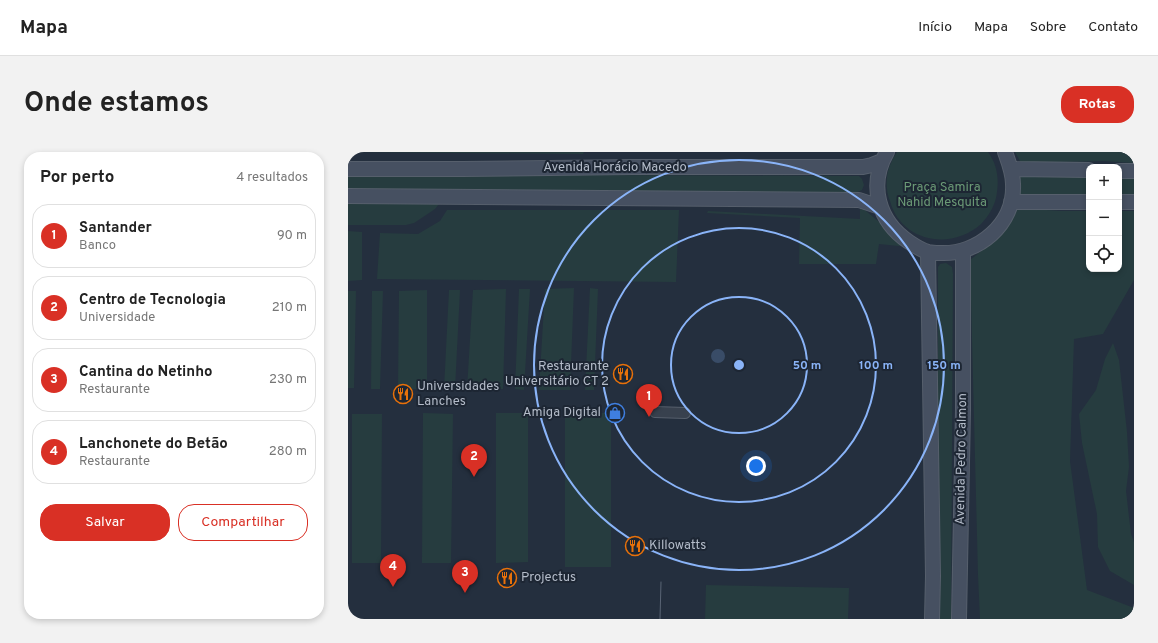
<!DOCTYPE html>
<html lang="pt">
<head>
<meta charset="utf-8">
<style>
  body { margin:0; font-family:Overpass,sans-serif; background:#f2f2f2; color:#222 }
  .controls { position:absolute; right:12px; top:12px; display:grid; overflow:hidden; border-radius:8px; box-shadow:0 2px 6px #0003 }
  .controls button { width:36px; height:36px; display:grid; place-items:center; padding:0; border:0; border-bottom:1px solid #e0e0e0; background:#fff; color:#222; font:20px sans-serif }
  .you { position:absolute; left:408px; top:314px; width:14px; height:14px; margin:-10px; border:3px solid #fff; border-radius:50%; background:#1a73e8; box-shadow:0 0 0 6px #1a73e833 }
  .badge { display:grid; place-items:center; width:26px; height:26px; border-radius:50%; background:#d93025; color:#fff; font-size:13px; font-weight:700 }
  .pin { position:absolute; translate:-50% -33px; filter:drop-shadow(0 1px 2px #0008) }
  .pin::after { content:''; position:absolute; top:21px; width:14px; height:12px; background:inherit; clip-path:polygon(0 0,100% 0,50% 100%) }
  .list { margin:0; padding:0; list-style:none }
  h2 { display:flex; justify-content:space-between; align-items:center; height:52px; margin:0; padding:0 16px; font-size:17px }
  h2 small { font-size:13px; font-weight:400; color:#767676 }
  .list li { display:grid; grid-template-columns:26px 1fr auto; gap:12px; align-items:center; box-sizing:border-box; height:64px; margin:0 8px 8px; padding:0 8px; border:1px solid #e0e0e0; border-radius:16px }
  .list b { display:block; font-size:15px; white-space:nowrap }
  .list p { margin:0; font-size:13px; white-space:nowrap; color:#767676 }
  .list em { font-size:13px; font-style:normal; color:#767676 }
  .actions { display:flex; gap:8px; padding:12px 16px }
  .actions a { flex:1; padding:9px 0; border:1px solid #d93025; border-radius:16px; text-align:center; font-size:14px; color:#d93025 }
  .actions .main { background:#d93025; color:#fff }
  .icon { flex:none; width:22px; height:22px; fill:none; stroke:currentColor; stroke-width:2; stroke-linecap:round; stroke-linejoin:round }
  .map { position:relative; flex:none; width:786px; height:467px; overflow:hidden; border-radius:16px }
  header { display:flex; align-items:center; gap:24px; box-sizing:border-box; height:56px; padding:0 20px; background:#fff; border-bottom:1px solid #e0e0e0 }
  header strong { font-size:19px }
  nav { display:flex; gap:22px; margin-inline-start:auto; font-size:14px }
  .intro { display:flex; align-items:center; justify-content:space-between; box-sizing:border-box; height:96px; padding:0 24px }
  h1 { margin:0; font-size:28px }
  .button { padding:10px 18px; border-radius:16px; background:#d93025; color:#fff; font-size:14px; font-weight:700 }
  main { display:flex; gap:24px; padding:0 24px }
  aside { flex:1; background:#fff; border-radius:16px; box-shadow:0 2px 6px #0003 }
  .map>svg:first-child { display:block }
</style>
</head>
<body>
<header>
<strong>Mapa</strong>
<nav><a>Início</a><a>Mapa</a><a>Sobre</a><a>Contato</a></nav>
</header>
<div class="intro"><h1>Onde estamos</h1><a class="button">Rotas</a></div>
<main>
<aside>
<h2>Por perto<small>4 resultados</small></h2>
<ul class="list">
<li><span class="badge">1</span><div><b>Santander</b><p>Banco</p></div><em>90 m</em></li>
<li><span class="badge">2</span><div><b>Centro de Tecnologia</b><p>Universidade</p></div><em>210 m</em></li>
<li><span class="badge">3</span><div><b>Cantina do Netinho</b><p>Restaurante</p></div><em>230 m</em></li>
<li><span class="badge">4</span><div><b>Lanchonete do Betão</b><p>Restaurante</p></div><em>280 m</em></li>
</ul>
<div class="actions"><a class="main">Salvar</a><a>Compartilhar</a></div>
</aside>
<div class="map">
<svg width="786" height="467" viewBox="0 0 786 467">
  <rect width="100%" height="100%" fill="#242f3e"/>
  <!-- green -->
  <path fill="#263c3f" d="M 0,0 L 236,0 L 235,2 Z
    M 549,0 L 640,0 C 649,12 651,26 649,40 C 648,52 641,64 633,72 C 603,99 553,90 542,49 C 539,42 538,33 539,25 C 540,16 544,8 549,0 Z
    M 667,0 L 786,0 L 786,11 L 756,9 L 673,11 Z
    M 663,17 L 741,18 L 741,50 L 663,50 Z
    M 771,19 L 786,19 L 786,50 L 771,50 Z
    M 0,22 L 511,24 L 514,27 L 516,33 L 514,38 L 507,41 L 0,39 Z
    M 95,47 L 87,57 L 66,71 L 58,73 L 0,73 L 0,48 Z
    M 512,54 L 561,95 L 531,92 L 528,112 L 451,112 L 452,66 L 359,61 L 360,59 L 512,67 Z
    M 670,56 L 713,59 L 741,59 L 741,117 L 771,117 L 771,59 L 786,59 L 786,128 L 755,182 L 726,187 L 722,309 L 739,438 L 786,456 L 786,467 L 632,467 L 630,423 L 622,108 L 646,89 Z
    M 99,58 L 331,58 L 328,130 L 29,127 L 32,81 L 70,82 L 92,69 Z
    M 0,79 L 14,80 L 14,128 L 0,129 Z
    M 598,111 L 604,115 L 605,122 L 603,467 L 590,467 L 590,115 L 592,112 Z
    M 226,136 L 222,238 L 191,238 L 197,137 Z
    M 242,136 L 250,137 L 246,238 L 237,238 Z
    M 158,137 L 155,237 L 119,237 L 125,138 Z
    M 171,137 L 182,137 L 176,238 L 167,237 Z
    M 79,138 L 79,237 L 50,237 L 51,139 Z
    M 101,138 L 112,138 L 107,237 L 96,237 Z
    M 0,139 L 8,139 L 6,236 L 0,236 Z
    M 24,139 L 35,139 L 32,237 L 23,237 Z
    M 765,191 L 771,208 L 779,280 L 781,315 L 778,339 L 783,382 L 786,390 L 786,433 L 762,419 L 750,395 L 749,362 L 734,291 L 731,262 L 748,238 L 757,207 Z
    M 75,261 L 105,262 L 103,411 L 74,411 Z
    M 148,261 L 180,261 L 180,410 L 148,411 Z
    M 217,261 L 263,261 L 263,415 L 217,415 Z
    M 4,262 L 34,262 L 33,411 L 4,411 Z
    M 358,433 L 501,436 L 500,467 L 357,467 Z"/>
  <!-- water -->
  <path fill="#394c67" d="M363 204a7 7 0 1 1 14 0a7 7 0 1 1-14 0Z"/>
  <g fill="none" stroke-linecap="round" stroke-linejoin="round">
    <!-- street casing -->
    <g stroke="#565f6c" stroke-width="12">
      <path id="street" d="M 307,260 L 337,261"/>
    </g>
    <!-- secondary casing -->
    <g stroke="#565f6c" stroke-width="16">
      <path id="secondary" d="M 539,0 C 520,33 530,69 561,90 C 567,94 573,98 580,100 C 584,101 588,101 592,101 C 630,103 667,72 665,32 C 665,21 661,11 657,0
        M 0,17 L 114,17 L 285,15 L 515,15 L 524,13 L 534,9
        M 663,17 L 741,18
        M 771,19 L 786,19
        M 0,44 L 511,48 L 532,55
        M 663,50 L 741,50
        M 771,50 L 786,50
        M 580,100 L 585,424 L 584,467
        M 611,467 L 615,258 L 615,99"/>
    </g>
    <!-- street -->
    <use href="#street" stroke="#38414e" stroke-width="10"/>
    <!-- secondary -->
    <use href="#secondary" stroke="#465061" stroke-width="14"/>
    <!-- tram -->
    <path stroke="#5a6575" stroke-width="1" d="M 312,467 L 313,430"/>
  </g>
  <!-- distance rings -->
  <g fill="none" stroke="#8ab4f8" stroke-width="2">
    <circle cx="391" cy="213" r="68"/>
    <circle cx="391" cy="213" r="137"/>
    <circle cx="391" cy="213" r="205"/>
  </g>
  <!-- icons -->
  <defs>
    <g id="restaurant-ring" transform="scale(1)"><circle r="9.5" fill="#1d2633" stroke="#e8710a" stroke-width="1.5"/><path d="M-5-6h1v4h1v-4h1v4h1v-4h1v5L-1.5 .5V6h-2V.5L-5-1ZM5-6V6H3V1.5H1.5Q1.5-4 5-6Z" fill="#e8710a"/></g>
    <g id="shop-ring" transform="scale(1)"><circle r="9.5" fill="#1d2633" stroke="#3f7fe0" stroke-width="1.5"/><path d="M-5-2.5h2.3a2.7 3.5 0 0 1 5.4 0H5L5.5 6h-11ZM-1.5-2.5h3a1.5 2.3 0 0 0-3 0Z" fill="#3f7fe0"/></g>
  </defs>
  <g fill-rule="evenodd">
    <use href="#restaurant-ring" x="275" y="222"/>
    <use href="#restaurant-ring" x="55" y="242"/>
    <use href="#shop-ring" x="267" y="261"/>
    <use href="#restaurant-ring" x="287" y="394"/>
    <use href="#restaurant-ring" x="159" y="426"/>
  </g>
  <g text-anchor="middle" dominant-baseline="central" stroke-width="4" stroke-linejoin="round" paint-order="stroke">
    <!-- street labels -->
    <g font-size="13" fill="#b4bcc9" stroke="#1d2633">
      <text x="267" y="16">Avenida Horácio Macedo</text>
      <text transform="translate(614 307) rotate(-89)">Avenida Pedro Calmon</text>
    </g>
    <!-- park labels -->
    <g font-size="13" fill="#6b9a76" stroke="#1d2633">
      <text x="594" y="36">Praça Samira<tspan x="594" dy="15">Nahid Mesquita</tspan></text>
    </g>
    <!-- poi labels -->
    <g font-size="13" fill="#b4bcc9" stroke="#1d2633" text-anchor="start">
      <text x="261" y="215" text-anchor="end">Restaurante<tspan x="261" dy="15">Universitário CT 2</tspan></text>
      <text x="69" y="235">Universidades<tspan x="69" dy="15">Lanches</tspan></text>
      <text x="253" y="261" text-anchor="end">Amiga Digital</text>
      <text x="301" y="394">Killowatts</text>
      <text x="173" y="426">Projectus</text>
    </g>
  </g>
  <circle cx="391" cy="213" r="6" fill="#8ab4f8" stroke="#1d2633" stroke-width="2"/>
  <g font-size="12" text-anchor="middle" font-weight="bold" fill="#8ab4f8" stroke="#1d2633" stroke-width="4" stroke-linejoin="round" paint-order="stroke">
    <text x="459" y="217">50 m</text>
    <text x="528" y="217">100 m</text>
    <text x="596" y="217">150 m</text>
  </g>
</svg>
<div class="controls">
<button>+</button>
<button>−</button>
<button><svg class="icon" aria-label="locate" viewBox="0 0 24 24"><circle cx="12" cy="12" r="6"/><path d="M12 2v4M12 18v4M2 12h4M18 12h4"/></svg></button>
</div>
<div class="you"></div>
<div class="pin badge" style="left:301px;top:265px">1</div>
<div class="pin badge" style="left:126px;top:325px">2</div>
<div class="pin badge" style="left:117px;top:441px">3</div>
<div class="pin badge" style="left:45px;top:435px">4</div>
</div>
</main>
</body>
</html>
